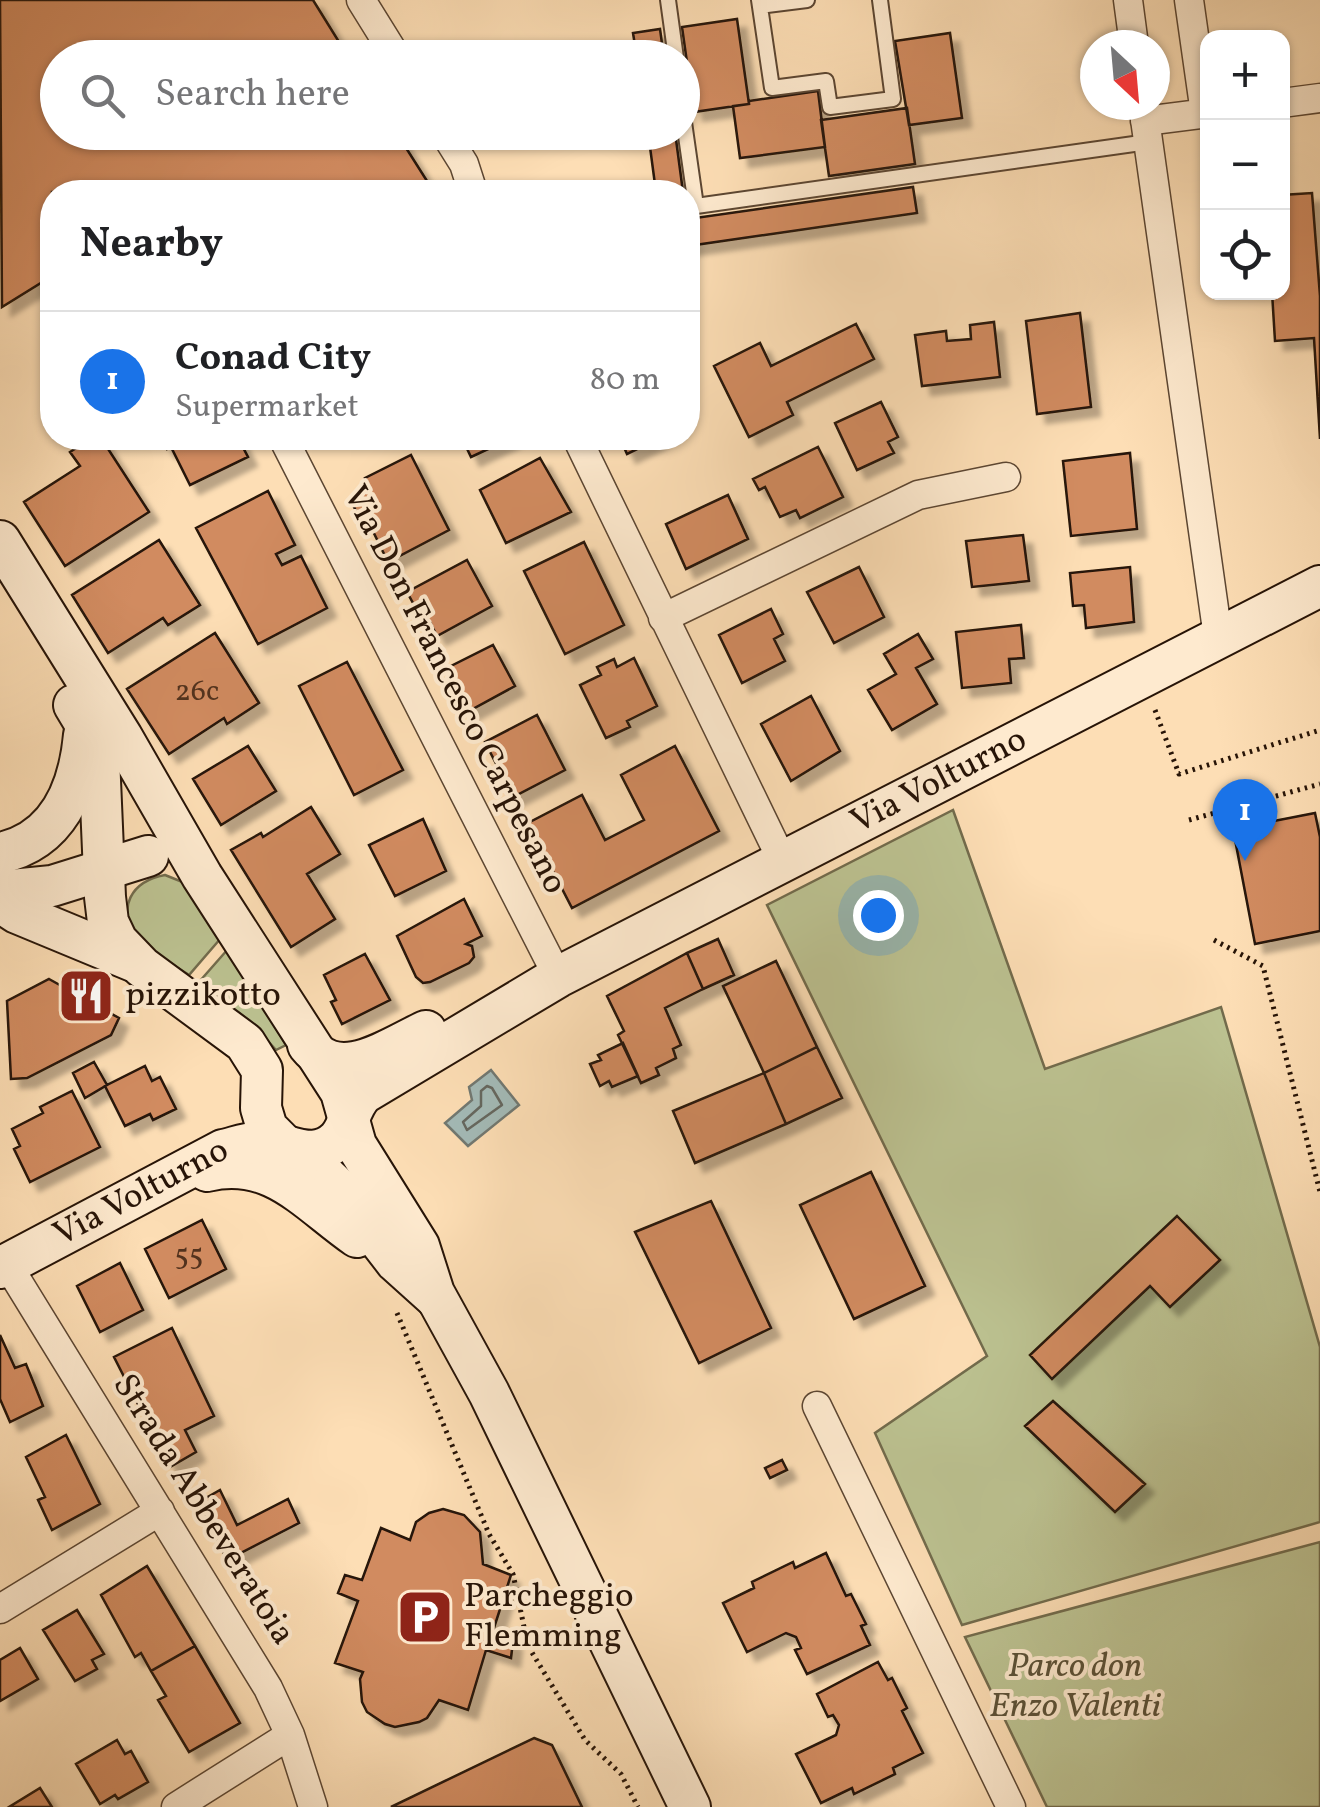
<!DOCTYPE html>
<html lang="en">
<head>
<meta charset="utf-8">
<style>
  body { margin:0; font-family:Vollkorn,serif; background:#f6f6f6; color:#202124 }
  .controls { position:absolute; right:30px; top:30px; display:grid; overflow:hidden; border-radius:20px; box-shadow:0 2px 8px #0004 }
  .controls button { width:90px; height:90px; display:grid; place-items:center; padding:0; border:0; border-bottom:2px solid #e0e0e0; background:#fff; color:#202124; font:50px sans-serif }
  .compass { position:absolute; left:1080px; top:30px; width:90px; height:90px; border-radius:50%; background:#fff; box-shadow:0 2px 8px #0004; rotate:154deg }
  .you { position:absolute; left:878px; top:915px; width:35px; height:35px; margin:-25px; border:8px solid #fff; border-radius:50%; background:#1a73e8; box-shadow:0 0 0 15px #1a73e833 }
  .badge { display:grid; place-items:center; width:65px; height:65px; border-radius:50%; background:#1a73e8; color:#fff; font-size:32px; font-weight:700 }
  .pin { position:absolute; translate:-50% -82px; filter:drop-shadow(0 2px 5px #0008) }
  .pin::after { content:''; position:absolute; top:52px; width:35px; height:30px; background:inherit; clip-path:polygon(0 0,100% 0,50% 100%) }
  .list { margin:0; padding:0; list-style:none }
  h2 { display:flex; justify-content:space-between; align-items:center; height:130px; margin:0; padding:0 40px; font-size:42px }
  h2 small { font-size:32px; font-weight:400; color:#757577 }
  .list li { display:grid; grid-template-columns:65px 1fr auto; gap:30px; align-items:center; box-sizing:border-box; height:140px; padding:0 40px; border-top:2px solid #e0e0e0 }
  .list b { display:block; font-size:38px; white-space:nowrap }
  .list p { margin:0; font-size:32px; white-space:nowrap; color:#757577 }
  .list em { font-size:32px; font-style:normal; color:#757577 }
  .icon { flex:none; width:55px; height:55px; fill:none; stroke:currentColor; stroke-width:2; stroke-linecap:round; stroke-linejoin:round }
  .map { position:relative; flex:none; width:1320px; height:1807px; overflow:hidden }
  .search { position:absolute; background:#fff; box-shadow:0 2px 8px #0004; left:40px; top:40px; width:660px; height:110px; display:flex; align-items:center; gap:25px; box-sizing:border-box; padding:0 35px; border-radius:55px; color:#757577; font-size:38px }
  .panel { position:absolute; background:#fff; box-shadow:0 2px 8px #0004; left:40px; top:180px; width:660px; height:270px; border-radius:40px }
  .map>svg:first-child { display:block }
</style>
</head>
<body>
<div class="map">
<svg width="1320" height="1807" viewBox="0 0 1320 1807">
  <defs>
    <filter id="shadow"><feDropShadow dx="9" dy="9" stdDeviation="2.5" flood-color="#0004"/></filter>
  </defs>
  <rect width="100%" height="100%" fill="#fddeb5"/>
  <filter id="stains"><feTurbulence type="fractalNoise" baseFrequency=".002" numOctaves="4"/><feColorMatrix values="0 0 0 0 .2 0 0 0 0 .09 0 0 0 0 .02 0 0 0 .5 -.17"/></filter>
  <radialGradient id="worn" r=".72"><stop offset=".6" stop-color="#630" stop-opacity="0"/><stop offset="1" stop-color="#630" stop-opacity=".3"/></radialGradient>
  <!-- green -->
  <path fill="#bcc291" stroke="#726b4c" stroke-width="2.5" d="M 953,810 L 1045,1069 L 1221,1007 L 1320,1347 L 1320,1522 L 962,1625 L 875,1433 L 987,1356 L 767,905 Z
    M 165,875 L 185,883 L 221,938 L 189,975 C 172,964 150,953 138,937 C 115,908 132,881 165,875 Z
    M 228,949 L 286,1045 L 276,1050 L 250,1021 L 199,982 Z
    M 1320,1542 L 1320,1807 L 1047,1807 L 965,1637 Z"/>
  <!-- water -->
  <path fill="#a3bab7" stroke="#717871" stroke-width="2.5" d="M 491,1070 L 519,1105 L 468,1146 L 445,1123 L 472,1100 L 469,1087 Z"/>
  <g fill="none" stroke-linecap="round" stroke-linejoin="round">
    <!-- shore -->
    <path stroke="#65675f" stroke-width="2.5" d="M 487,1086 L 492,1088 L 502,1105 L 467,1130 L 463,1122 L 481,1106 L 481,1091 Z"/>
  </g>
  <!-- building -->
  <path fill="#d18b60" stroke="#271407" stroke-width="2.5" filter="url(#shadow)" d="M 0,0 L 313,0 L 349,58 L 58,58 L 58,132 L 396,132 L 434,192 L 52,192 L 52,276 L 2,307 Z
    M 737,19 L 749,104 L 694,112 L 682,27 Z
    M 660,29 L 664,58 L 637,58 L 633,33 Z
    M 950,33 L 962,118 L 909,125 L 895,41 Z
    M 818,91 L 825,147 L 740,158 L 733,106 L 749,104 L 749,101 Z
    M 907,108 L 915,164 L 829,176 L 821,120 Z
    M 648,132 L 675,132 L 683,192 L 656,192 Z
    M 913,187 L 917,213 L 688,246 L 688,219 Z
    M 1312,193 L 1320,296 L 1320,439 L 1314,338 L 1275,341 L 1272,292 L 1282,292 L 1282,195 Z
    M 1080,313 L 1091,407 L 1037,414 L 1026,321 Z
    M 994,322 L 1000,377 L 922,386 L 915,335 L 946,331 L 947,341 L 971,339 L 970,325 Z
    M 856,324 L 874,359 L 787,402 L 793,415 L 749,437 L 714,366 L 760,343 L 771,366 Z
    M 881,402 L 898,437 L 888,442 L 894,453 L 857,470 L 835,423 Z
    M 92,438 L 101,438 L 149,512 L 65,566 L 24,502 L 80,466 L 70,452 Z
    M 161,438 L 238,438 L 248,457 L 190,485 L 171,447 L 167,449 Z
    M 462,438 L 512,438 L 471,457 Z
    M 620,438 L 657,438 L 658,439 L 627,454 Z
    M 818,447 L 843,497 L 800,518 L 796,510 L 780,517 L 765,487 L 759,490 L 753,479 Z
    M 1130,453 L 1137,529 L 1071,536 L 1063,461 Z
    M 411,455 L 449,530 L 388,562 L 367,519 L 361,521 L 351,501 L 358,490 L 368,484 L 365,478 Z
    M 540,458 L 571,512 L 506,543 L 480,490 Z
    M 268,491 L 295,545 L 276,554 L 282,565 L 301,556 L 327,608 L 258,644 L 196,528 Z
    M 728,495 L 748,539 L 686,569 L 666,524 Z
    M 1023,535 L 1029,581 L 972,587 L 966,541 Z
    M 159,540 L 200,605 L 168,625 L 163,618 L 108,653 L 72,595 Z
    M 584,542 L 624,625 L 565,654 L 524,571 Z
    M 467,560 L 492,606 L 437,636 L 430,622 L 425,625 L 407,592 Z
    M 859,567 L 884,617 L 834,643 L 807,592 Z
    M 1130,567 L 1134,622 L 1086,628 L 1084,605 L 1073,606 L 1070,573 Z
    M 771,609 L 783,634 L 774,639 L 785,661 L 742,683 L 719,635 Z
    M 1021,625 L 1024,658 L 1009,659 L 1011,683 L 962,688 L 956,632 Z
    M 215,633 L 259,703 L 227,724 L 224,718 L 169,754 L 127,689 Z
    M 918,634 L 933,659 L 916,668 L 937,704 L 892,730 L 868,690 L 896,674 L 884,654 Z
    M 493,645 L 515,686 L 469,711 L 447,668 Z
    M 634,658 L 657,706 L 627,721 L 630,727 L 606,738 L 580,685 L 601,675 L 597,667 L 614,659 L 617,667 Z
    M 347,662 L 403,770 L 354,795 L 299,686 Z
    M 811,696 L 840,751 L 791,781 L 761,724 Z
    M 537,715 L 565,770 L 513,797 L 485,742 Z
    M 248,746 L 276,791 L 221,825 L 193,779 Z
    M 675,746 L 719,831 L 572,908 L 528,823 L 582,795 L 605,840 L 644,820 L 621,775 Z
    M 311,807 L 340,854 L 307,874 L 335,919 L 291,947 L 231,850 L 261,833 L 263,837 Z
    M 1315,813 L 1320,837 L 1320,931 L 1255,944 L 1233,829 Z
    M 423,819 L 446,871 L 395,896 L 369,845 Z
    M 464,899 L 482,936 L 466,944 L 472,946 L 474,957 L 469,963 L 430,982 L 423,983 L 416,977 L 397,936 Z
    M 718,939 L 734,975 L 703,989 L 687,953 Z
    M 687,953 L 703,989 L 665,1008 L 681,1045 L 673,1049 L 676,1058 L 656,1068 L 659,1075 L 641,1083 L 618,1035 L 624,1031 L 607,996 Z
    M 365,954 L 390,1000 L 342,1024 L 331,1002 L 336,1000 L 324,975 Z
    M 776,961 L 817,1047 L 764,1073 L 723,986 Z
    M 49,979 L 119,1018 L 111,1035 L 27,1078 L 11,1079 L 7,1001 Z
    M 623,1043 L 638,1076 L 612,1087 L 609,1081 L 600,1086 L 590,1064 L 601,1060 L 598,1055 Z
    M 817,1047 L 842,1098 L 786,1124 L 764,1073 Z
    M 94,1062 L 107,1085 L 85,1098 L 73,1073 Z
    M 145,1066 L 152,1081 L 160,1077 L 176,1109 L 153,1120 L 150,1114 L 125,1126 L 105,1086 Z
    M 764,1073 L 786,1124 L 695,1163 L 673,1111 Z
    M 72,1091 L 100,1147 L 30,1182 L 14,1149 L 20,1146 L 12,1129 L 43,1113 L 40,1107 Z
    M 871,1172 L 925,1286 L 854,1319 L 800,1205 Z
    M 711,1201 L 771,1328 L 699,1363 L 635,1232 Z
    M 1177,1216 L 1220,1260 L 1170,1307 L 1150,1286 L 1052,1379 L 1030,1355 Z
    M 202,1220 L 226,1269 L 169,1298 L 145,1249 Z
    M 120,1263 L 143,1310 L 100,1332 L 77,1286 Z
    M 172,1328 L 214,1416 L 185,1430 L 196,1452 L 170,1467 L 114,1357 Z
    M 0,1335 L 15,1368 L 26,1364 L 43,1406 L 10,1422 L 0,1399 Z
    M 1053,1401 L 1145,1484 L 1115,1512 L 1025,1426 Z
    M 66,1435 L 100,1504 L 52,1530 L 38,1500 L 45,1497 L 26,1457 Z
    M 782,1460 L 787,1470 L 770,1478 L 765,1468 Z
    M 220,1490 L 237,1525 L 288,1499 L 299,1523 L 227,1560 L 199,1502 Z
    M 443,1509 L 464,1515 L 480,1532 L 483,1564 L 511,1575 L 492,1634 L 513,1641 L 511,1658 L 486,1650 L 468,1710 L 439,1700 L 427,1718 L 419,1722 L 395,1727 L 385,1724 L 367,1712 L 362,1702 L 360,1679 L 363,1672 L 335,1663 L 358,1601 L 338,1593 L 345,1575 L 362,1580 L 381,1528 L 410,1540 L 416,1522 L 429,1513 Z
    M 826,1553 L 846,1596 L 851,1594 L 866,1624 L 861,1626 L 870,1645 L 807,1674 L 795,1650 L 801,1648 L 796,1637 L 786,1633 L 747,1652 L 723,1603 L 754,1588 L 752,1582 L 793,1562 L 795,1568 Z
    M 147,1566 L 195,1646 L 151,1671 L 141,1653 L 135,1657 L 101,1595 Z
    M 77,1610 L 104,1654 L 92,1660 L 97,1669 L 75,1681 L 43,1630 Z
    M 195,1646 L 240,1723 L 189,1752 L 158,1700 L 166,1696 L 151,1671 Z
    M 20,1648 L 38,1679 L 0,1701 L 0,1660 Z
    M 878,1662 L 888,1680 L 892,1678 L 907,1708 L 902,1711 L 923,1753 L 893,1768 L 895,1774 L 854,1794 L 852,1788 L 821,1803 L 796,1754 L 836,1735 L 839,1725 L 833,1715 L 828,1717 L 817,1694 Z
    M 534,1738 L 552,1745 L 582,1807 L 391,1807 Z
    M 117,1740 L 125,1754 L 131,1751 L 148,1782 L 118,1799 L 115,1795 L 100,1804 L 76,1764 Z
    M 40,1788 L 52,1807 L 9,1807 Z"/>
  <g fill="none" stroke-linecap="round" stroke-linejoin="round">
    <!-- lane casing -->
    <g stroke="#5c4632" stroke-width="18">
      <path id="lane" d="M 668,0 L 676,58
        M 759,0 L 772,88 L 826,81 L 830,107 L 893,99 L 880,0
        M 760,6 L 807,0
        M 682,108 L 696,206 L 1148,142"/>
    </g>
    <!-- street casing -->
    <g stroke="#5c4632" stroke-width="31">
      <path id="street" d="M 361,0 L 397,58
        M 1128,0 L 1134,45
        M 1189,0 L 1205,113
        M 1282,103 L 1320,98
        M 1143,105 L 1218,637
        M 1145,121 L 1208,113
        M 444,132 L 464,164 L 473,192
        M 283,438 L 558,977
        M 577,438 L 782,860
        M 663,618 L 918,495 L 1006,477
        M 7,1264 L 268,1688 L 290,1735 L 313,1807
        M 817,1406 L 1011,1807
        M 0,1609 L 160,1511
        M 176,1807 L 290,1735"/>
    </g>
    <!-- secondary casing -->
    <g stroke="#271407" stroke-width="44">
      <g id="secondary">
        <path d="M 0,541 L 122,737 L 202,876 L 341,1092 L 356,1145 L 419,1246 L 434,1293 L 489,1393 L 690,1807"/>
        <path d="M 74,705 L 92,735 L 99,757 L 105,897 L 108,922 L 117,941 L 142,967 L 245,1043 L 262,1070 L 261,1108 L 267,1128 L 282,1143 L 312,1163 L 342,1192 L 396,1262 L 436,1298"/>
        <path d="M 0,853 C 58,841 79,789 84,735"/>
        <path d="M 0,891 L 52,886 L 148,856"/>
        <path d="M 0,902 L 17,913 L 133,961"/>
        <path d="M 308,1045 C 340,1085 389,1048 426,1031"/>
        <path d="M 207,1171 C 272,1155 308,1203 357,1237"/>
        <path id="s1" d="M 0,1268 L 223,1150 C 236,1147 249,1142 262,1142 C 288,1142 313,1163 337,1140 C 350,1127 349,1107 364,1093 L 558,977 L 1320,586"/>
      </g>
    </g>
    <!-- path -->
    <path stroke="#271407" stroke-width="5" stroke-dasharray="2.5 5" stroke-linecap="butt" d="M 1155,710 L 1179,774 L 1320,730
      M 1189,820 L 1320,784
      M 1214,940 L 1263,966 L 1320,1192
      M 397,1313 L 489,1534 L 513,1574 L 528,1646 L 585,1740 L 621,1774 L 638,1807"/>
    <!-- lane -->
    <use href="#lane" stroke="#feeacf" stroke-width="14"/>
    <!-- street -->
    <use href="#street" stroke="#feeacf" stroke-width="28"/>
    <!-- secondary -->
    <use href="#secondary" stroke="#feeacf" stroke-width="40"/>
  </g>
  <!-- icons -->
  <defs>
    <g id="restaurant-square" transform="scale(2.875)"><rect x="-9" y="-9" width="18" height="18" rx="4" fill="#8f2418" stroke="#feeacf"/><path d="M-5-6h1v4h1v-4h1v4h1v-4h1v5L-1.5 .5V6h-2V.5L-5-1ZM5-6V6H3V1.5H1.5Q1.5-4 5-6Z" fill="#fff"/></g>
    <g id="parking-square" transform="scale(2.875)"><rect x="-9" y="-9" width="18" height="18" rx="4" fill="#8f2418" stroke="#feeacf"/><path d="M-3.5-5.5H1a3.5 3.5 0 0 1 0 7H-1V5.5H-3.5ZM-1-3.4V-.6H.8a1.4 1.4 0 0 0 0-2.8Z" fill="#fff"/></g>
  </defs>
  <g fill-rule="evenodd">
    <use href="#restaurant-square" x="86" y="996"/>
    <use href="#parking-square" x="425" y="1617"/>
  </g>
  <g text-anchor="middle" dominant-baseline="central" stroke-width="8" stroke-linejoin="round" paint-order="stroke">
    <!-- number labels -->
    <g font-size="30" fill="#52321d">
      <text x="197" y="692">26c</text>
      <text x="189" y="1256">55</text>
    </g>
    <!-- street labels -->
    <g font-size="35" fill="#271407" stroke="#feeacf">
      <text transform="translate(454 690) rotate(63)">Via Don Francesco Carpesano</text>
      <text stroke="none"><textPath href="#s1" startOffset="1080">Via Volturno</textPath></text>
      <text stroke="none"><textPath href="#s1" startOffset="160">Via Volturno</textPath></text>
      <text transform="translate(203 1510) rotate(58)">Strada Abbeveratoia</text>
    </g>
    <!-- poi labels -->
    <g font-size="35" fill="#271407" stroke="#feeacf" text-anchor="start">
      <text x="125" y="996">pizzikotto</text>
      <text x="464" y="1597">Parcheggio<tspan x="464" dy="40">Flemming</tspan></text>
    </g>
    <!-- park labels -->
    <g font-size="35" font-style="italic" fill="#5b5137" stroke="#feeacf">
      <text x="1075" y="1667">Parco don<tspan x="1075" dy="40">Enzo Valenti</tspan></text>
    </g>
  </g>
  <rect width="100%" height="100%" filter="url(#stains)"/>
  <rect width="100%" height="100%" fill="url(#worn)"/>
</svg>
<div class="controls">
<button>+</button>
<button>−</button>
<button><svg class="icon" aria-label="locate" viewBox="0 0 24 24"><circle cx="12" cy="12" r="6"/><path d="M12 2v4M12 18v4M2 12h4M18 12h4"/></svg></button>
</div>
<svg class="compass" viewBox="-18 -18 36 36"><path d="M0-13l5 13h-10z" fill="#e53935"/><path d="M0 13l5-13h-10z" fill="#757577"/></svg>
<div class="you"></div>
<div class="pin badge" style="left:1245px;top:861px">1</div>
<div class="search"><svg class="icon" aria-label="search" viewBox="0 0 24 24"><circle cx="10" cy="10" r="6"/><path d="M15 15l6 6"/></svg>Search here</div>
<section class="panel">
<h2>Nearby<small></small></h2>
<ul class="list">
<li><span class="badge">1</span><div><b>Conad City</b><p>Supermarket</p></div><em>80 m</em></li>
</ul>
</section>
</div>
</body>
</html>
